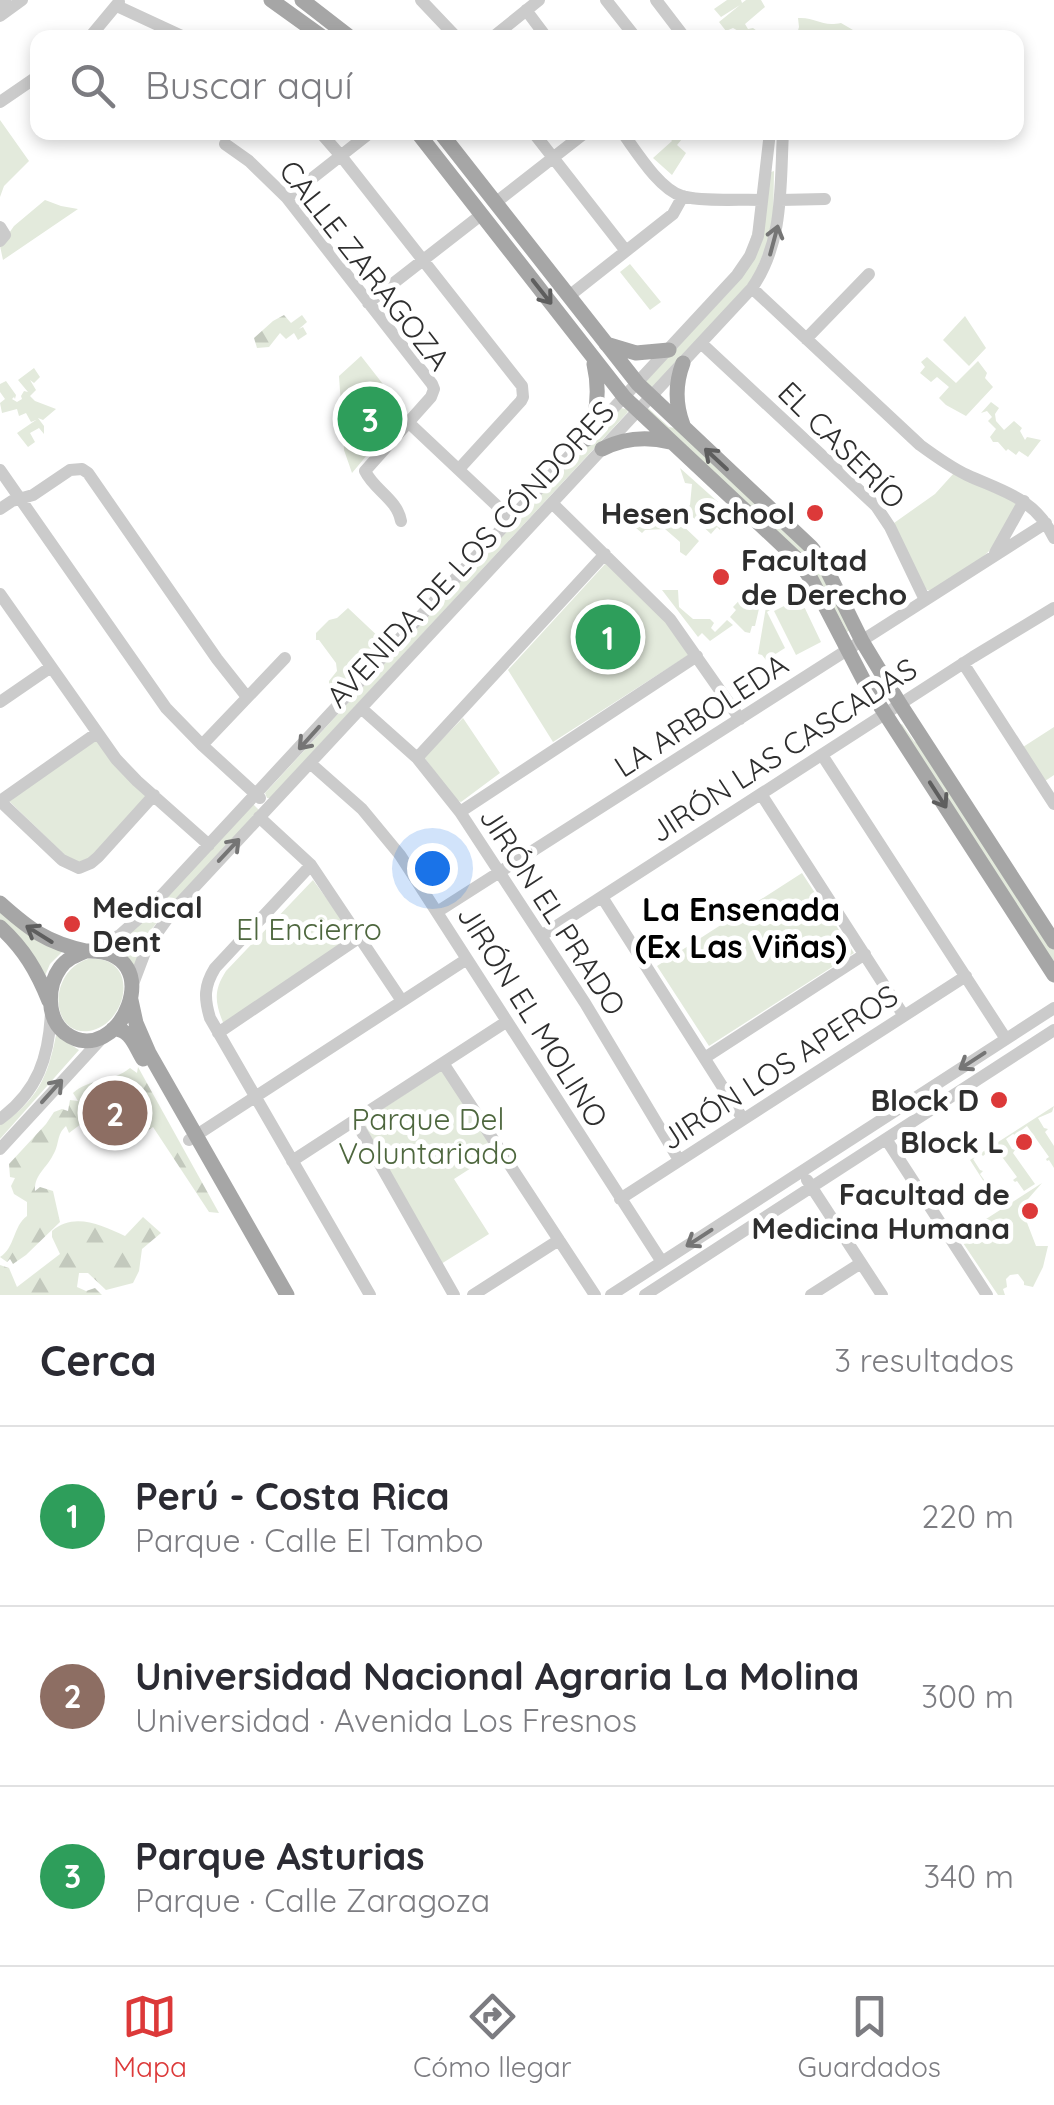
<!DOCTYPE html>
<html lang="es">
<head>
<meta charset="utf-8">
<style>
  body { margin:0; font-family:Quicksand,sans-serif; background:#f7f7f7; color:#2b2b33 }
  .you { position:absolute; left:432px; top:868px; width:35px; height:35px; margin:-25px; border:8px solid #fff; border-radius:50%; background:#1a73e8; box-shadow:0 0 0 15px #1a73e833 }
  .badge { display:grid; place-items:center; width:65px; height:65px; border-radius:50%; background:#dc3939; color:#fff; font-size:32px; font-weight:700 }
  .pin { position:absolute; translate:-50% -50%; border:5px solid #fff; box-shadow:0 2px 10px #0006 }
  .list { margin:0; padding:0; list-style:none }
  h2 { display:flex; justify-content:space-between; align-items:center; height:130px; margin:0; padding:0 40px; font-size:42px }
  h2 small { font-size:32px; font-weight:400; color:#7c7c81 }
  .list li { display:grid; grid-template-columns:65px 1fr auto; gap:30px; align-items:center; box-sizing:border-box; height:180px; padding:0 40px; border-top:2px solid #e1e1e2 }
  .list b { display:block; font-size:38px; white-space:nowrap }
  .list p { margin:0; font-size:32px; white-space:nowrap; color:#7c7c81 }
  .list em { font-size:32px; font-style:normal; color:#7c7c81 }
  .icon { flex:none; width:55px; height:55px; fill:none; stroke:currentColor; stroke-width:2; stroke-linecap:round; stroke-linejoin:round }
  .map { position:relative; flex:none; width:1054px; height:1295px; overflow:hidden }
  .search { position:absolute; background:#fff; box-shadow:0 5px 15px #0003; left:30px; right:30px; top:30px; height:110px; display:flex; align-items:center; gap:25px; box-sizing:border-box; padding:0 35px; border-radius:20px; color:#7c7c81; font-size:38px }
  .sheet { height:670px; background:#fff }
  nav { display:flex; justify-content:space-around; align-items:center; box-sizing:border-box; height:140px; border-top:2px solid #e1e1e2; background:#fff; font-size:28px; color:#7c7c81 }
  nav a { display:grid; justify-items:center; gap:5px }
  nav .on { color:#dc3939 }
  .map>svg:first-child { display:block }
</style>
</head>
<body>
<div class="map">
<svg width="1054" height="1295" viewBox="0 0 1054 1295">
  <defs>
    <pattern id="forest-firs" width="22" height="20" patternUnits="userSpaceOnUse" patternTransform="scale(2.5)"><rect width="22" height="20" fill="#e3eadc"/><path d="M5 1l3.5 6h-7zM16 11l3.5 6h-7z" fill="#c3c9bd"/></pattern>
  </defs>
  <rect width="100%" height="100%" fill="#fff"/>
  <!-- green -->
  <path fill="#e3eadc" d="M 727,0 L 741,0 L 742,3 L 746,0 L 761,0 L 765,7 L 745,24 L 748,29 L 753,28 L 764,36 L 763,37 L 741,37 L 740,32 L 733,28 L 726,31 L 719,22 L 740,5 L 721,17 L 714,9 Z
    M 798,18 C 817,17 820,27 841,23 L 865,37 L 796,37 L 799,27 Z
    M 0,120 L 29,161 L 4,186 L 0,197 Z
    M 666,133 L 687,133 L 677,145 L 686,153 L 672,175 L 653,158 L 672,141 Z
    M 774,171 L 773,231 L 752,280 L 653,388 L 648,388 L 646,381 L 737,283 L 771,172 Z
    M 45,200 L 61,206 L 78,209 L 3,260 L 0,246 L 14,226 Z
    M 630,264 L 661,302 L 650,310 L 620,272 Z
    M 965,316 L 986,348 L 969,366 L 943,340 Z
    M 361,356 L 404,411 L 352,473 L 344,450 L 339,376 Z
    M 927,357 L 956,383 L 978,361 L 987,373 L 985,378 L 993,387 L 966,416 L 946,405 L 939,398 L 949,387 L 937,377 L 931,382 L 920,373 L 925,367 L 921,362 Z
    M 34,368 L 40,377 L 34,383 L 30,380 L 36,390 L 30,396 L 35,401 L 56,409 L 43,420 L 38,418 L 44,426 L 44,434 L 39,428 L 30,433 L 35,442 L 28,447 L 17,433 L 36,420 L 31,422 L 26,413 L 19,416 L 17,409 L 2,413 L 0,403 L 5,399 L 0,392 L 0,384 L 6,381 L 16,395 L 15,399 L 14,397 L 12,399 L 17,402 L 22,399 L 21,396 L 24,391 L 28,392 L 18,380 Z
    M 991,402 L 999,408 L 995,414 L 996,421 L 1004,430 L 1014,421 L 1022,428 L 1020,431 L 1025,440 L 1027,437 L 1041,440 L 1028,457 L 1019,451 L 1016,455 L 1008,449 L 1006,451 L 998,442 L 993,442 L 990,437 L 996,429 L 988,421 L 992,417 L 987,411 L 981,413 Z
    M 621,408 L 626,409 L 628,412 L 270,798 L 267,798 L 265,793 Z
    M 648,408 L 669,427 L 675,428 L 810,553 L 852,629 L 847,632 C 837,611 824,595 814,574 L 645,409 Z
    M 680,468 L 718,502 L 712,508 L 723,518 L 720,530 L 717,527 L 711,534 L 685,510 L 690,505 L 692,484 L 685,483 Z
    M 954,473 L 1015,500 L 1016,506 L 997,543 L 982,558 L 930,591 L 925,589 L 894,523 L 935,494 Z
    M 634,518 L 642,525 L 644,523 L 678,521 L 699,541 L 686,556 L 680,552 L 680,542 L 665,529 L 645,530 L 642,533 L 630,523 Z
    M 606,563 L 664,620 L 690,654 L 553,742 L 508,670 Z
    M 662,590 L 678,590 L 679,607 L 693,619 L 710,619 L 714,623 L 711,628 L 715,632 L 727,620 L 733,625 L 710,641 L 702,633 L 698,637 Z
    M 754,590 L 761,600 L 755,626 L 752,626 L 750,633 L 745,632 L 730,617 L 736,610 L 733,607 L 748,591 Z
    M 800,598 L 821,642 L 796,655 L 774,611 Z
    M 767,601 L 769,601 L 773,608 L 767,612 L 785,648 L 766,660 L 762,655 L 758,654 Z
    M 348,608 L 383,641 L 333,694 L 329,689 L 329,681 L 337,671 L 336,663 L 319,640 L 316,640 L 316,633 L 329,620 L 337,618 Z
    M 463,718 L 500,773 L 461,802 L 456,800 L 424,757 Z
    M 902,724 L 914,741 L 922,746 L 1054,950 L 1054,962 L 898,726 Z
    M 1054,727 L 1054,775 L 1045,781 L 1023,747 Z
    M 95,741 L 98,742 L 146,796 L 87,862 L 73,863 L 9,801 Z
    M 253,804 L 260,811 L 159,920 L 150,931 L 134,966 L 122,951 L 110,945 Z
    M 802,873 L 854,953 L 709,1046 L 657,966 Z
    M 313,880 L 354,936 L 224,1025 C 215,1003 213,991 226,971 Z
    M 0,908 L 64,950 L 50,964 L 44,978 L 0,921 Z
    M 88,959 C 142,955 128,1025 89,1031 C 50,1036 47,972 88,959 Z
    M 56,1035 L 79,1050 L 0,1139 L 0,1125 C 37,1101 48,1077 56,1035 Z
    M 440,1071 L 444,1073 L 496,1152 L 454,1179 L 489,1234 L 441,1264 L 363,1122 Z
    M 1054,1106 L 1052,1112 L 1038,1118 L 1044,1128 L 1048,1129 L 1045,1132 L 1054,1146 L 1054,1168 L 1049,1160 L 1047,1161 L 1046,1159 L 1049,1157 L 1027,1126 L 1015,1135 L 1013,1134 L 1006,1139 L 1012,1149 L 1015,1150 L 1013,1153 L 1035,1184 L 1024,1191 L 1017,1181 L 1015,1182 L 1013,1180 L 1017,1177 L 994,1146 L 983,1156 L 981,1154 L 973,1159 L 980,1170 L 983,1171 L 980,1174 L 1002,1205 L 1000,1207 L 970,1160 Z
    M 1042,1183 L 1021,1207 L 1036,1246 L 1048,1246 L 1043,1267 L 1033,1287 L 1024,1285 L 1024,1282 L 1018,1274 L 1010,1275 L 1006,1279 L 1007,1287 L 1003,1289 L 1005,1295 L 998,1295 L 961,1240 L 972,1228 Z"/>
  <!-- forest -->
  <path fill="url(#forest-firs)" d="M 284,315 L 291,323 L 302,315 L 307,322 L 299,329 L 303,327 L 307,334 L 298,340 L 294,333 L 286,339 L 280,333 L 269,347 L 257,348 L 254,338 L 273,321 Z
    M 138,1067 L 219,1213 L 209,1212 L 153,1127 L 120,1149 L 89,1133 L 81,1124 L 69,1133 L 66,1126 C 56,1135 60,1144 53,1155 C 46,1169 34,1175 35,1191 L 40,1187 L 53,1191 L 60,1222 L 26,1255 L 13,1264 L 10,1259 L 7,1262 L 0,1257 C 15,1248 13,1226 27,1216 L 27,1202 L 14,1194 L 11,1186 L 15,1178 L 10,1177 L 9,1164 L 46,1124 L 54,1112 L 62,1109 L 68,1111 L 70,1100 L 78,1101 L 73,1093 C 89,1078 112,1083 130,1068 L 137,1073 Z
    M 143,1217 L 161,1233 L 142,1249 L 139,1271 L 133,1283 L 106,1290 L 88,1273 L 79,1273 L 77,1287 L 86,1291 L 95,1288 L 102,1295 L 0,1295 L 0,1265 L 9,1268 L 17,1287 L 60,1254 L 52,1237 L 52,1231 C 74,1212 101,1225 125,1236 Z"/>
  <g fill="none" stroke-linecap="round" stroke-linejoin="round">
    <!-- minor -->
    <path stroke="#cbcbcb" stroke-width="12" d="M 421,0 L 457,38
      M 606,0 L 636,38
      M 656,0 L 685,38
      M 0,4 L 5,0
      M 117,6 L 186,38
      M 526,10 L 547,38
      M 0,16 L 22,0
      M 89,38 L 119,2
      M 492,38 L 539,0
      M 0,102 L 38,76
      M 320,132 L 341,156 L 522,386 L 523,397 L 521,401 L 459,469
      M 533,132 L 626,251
      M 622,132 C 636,151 659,189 682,196 C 701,202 741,199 762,200
      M 225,144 L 249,161 L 287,198 L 432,384 L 434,389 L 431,397 L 365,471 C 374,490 397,499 401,521
      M 287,198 L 371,132
      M 780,200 L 825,199
      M 495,203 L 586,132
      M 0,227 L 5,235 L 0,241
      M 752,288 L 920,445 C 935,456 950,467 967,475 C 1004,492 1035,498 1054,538
      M 569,296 L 673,214 L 683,196
      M 368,303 L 481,215
      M 806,339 L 869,274
      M 701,343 L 876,506 L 890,527 L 925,600
      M 408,422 L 512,520
      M 0,470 L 166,708 L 202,745 L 260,798
      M 552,503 L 670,619 L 740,719
      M 0,509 L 12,501 L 33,495 L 70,470 L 82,469 L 88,473 L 217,659 L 247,697
      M 995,553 L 1024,501
      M 0,594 L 116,759 L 137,781 L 209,845
      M 963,663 L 1054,804
      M 0,702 L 51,667
      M 361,708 L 417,758 L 460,812 L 585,1003 L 679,1160
      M 97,733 L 0,801 L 62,860 L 79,868 L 91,863 L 98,857 L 154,795
      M 202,745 L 285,658
      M 822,755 L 1006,1039
      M 417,758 L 605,554
      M 310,763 L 362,809 L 400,855 L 662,1262
      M 761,794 L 904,1016
      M 460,812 L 697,656
      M 259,817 L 311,865 L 402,1001
      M 311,865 L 215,968 C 204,986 204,998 210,1018 L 370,1295
      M 602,897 L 743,1119
      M 437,912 L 1046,523
      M 541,936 L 973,657 L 1054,608
      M 89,951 L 120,935 L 148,910 L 737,275 L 750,256 L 758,236 L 770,132
      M 133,984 L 147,947 L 175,908 L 752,288 C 784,242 780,187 783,132
      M 218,1033 L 360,937
      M 706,1057 L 865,954
      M 443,1063 L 595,1295
      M 0,1119 C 38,1091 49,1057 51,1012
      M 355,1120 L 454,1295
      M 886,1139 L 987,1295
      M 189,1140 L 467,959
      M 0,1149 L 103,1037
      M 292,1161 L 506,1022
      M 807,1180 L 882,1295
      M 620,1199 L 966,976
      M 473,1295 L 559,1240
      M 611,1295 L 1054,1008
      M 645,1295 L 1054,1030
      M 811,1295 L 861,1263"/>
    <!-- major -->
    <path stroke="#a6a6a6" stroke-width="15" d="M 271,0 L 324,38
      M 302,0 L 351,38
      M 417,132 L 625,398 L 798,560 L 811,579 L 864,681 L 1054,975
      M 440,132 L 638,384 L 811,547 L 823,562 L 862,641 L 900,704 L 1054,942
      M 606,344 L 636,353 L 669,350
      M 683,363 C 675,384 675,404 683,425
      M 587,439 C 598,414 600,390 594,364
      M 602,449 C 624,438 646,436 670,442
      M 0,903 C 29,929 47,943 86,951
      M 0,927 C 24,949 37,971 49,1001
      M 86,951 C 173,947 119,1073 65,1033 C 46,1018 47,986 60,968 C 66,959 76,955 86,951 Z
      M 131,1000 L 136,1023 L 149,1053 L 287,1295
      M 113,1029 C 130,1028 135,1046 143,1059"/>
  </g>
  <!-- one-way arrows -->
  <defs><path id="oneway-shaft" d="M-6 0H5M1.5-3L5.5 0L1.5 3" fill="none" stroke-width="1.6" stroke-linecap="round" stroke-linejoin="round" transform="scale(2.5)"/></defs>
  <g stroke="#757575">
    <use href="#oneway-shaft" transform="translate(774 240) rotate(-75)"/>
    <use href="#oneway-shaft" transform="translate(309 738) rotate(132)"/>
    <use href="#oneway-shaft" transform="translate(229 850) rotate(-47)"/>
    <use href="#oneway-shaft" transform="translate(972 1061) rotate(147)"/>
    <use href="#oneway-shaft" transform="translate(52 1091) rotate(-48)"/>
    <use href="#oneway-shaft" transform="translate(699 1238) rotate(147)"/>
  </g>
  <g stroke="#5e5e5e">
    <use href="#oneway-shaft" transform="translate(542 292) rotate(52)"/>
    <use href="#oneway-shaft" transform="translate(716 459) rotate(-137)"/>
    <use href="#oneway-shaft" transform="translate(938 795) rotate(57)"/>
    <use href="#oneway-shaft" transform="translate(39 934) rotate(-148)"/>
  </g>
  <!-- markers -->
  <g fill="#dc3939" stroke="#fff" stroke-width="4">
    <circle cx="815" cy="513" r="10"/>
    <circle cx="721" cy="577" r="10"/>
    <circle cx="72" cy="924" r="10"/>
    <circle cx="999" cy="1100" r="10"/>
    <circle cx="1024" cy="1142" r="10"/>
    <circle cx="1030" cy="1211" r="10"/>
  </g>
  <g text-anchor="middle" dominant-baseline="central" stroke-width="10" stroke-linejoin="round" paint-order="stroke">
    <!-- street labels -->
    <g font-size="30" fill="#2e2e2e" stroke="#fff">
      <text transform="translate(365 265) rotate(52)">CALLE ZARAGOZA</text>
      <text transform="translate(842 445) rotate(45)">EL CASERÍO</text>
      <text transform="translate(470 554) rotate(-47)">AVENIDA DE LOS CÓNDORES</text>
      <text transform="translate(701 715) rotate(-33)">LA ARBOLEDA</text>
      <text transform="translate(783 750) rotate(-33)">JIRÓN LAS CASCADAS</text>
      <text transform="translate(553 911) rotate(57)">JIRÓN EL PRADO</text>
      <text transform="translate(533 1016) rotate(58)">JIRÓN EL MOLINO</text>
      <text transform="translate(779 1067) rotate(-33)">JIRÓN LOS APEROS</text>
    </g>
    <!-- poi labels -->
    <g font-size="30" font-weight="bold" fill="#2e2e2e" stroke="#fff" text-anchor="end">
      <text x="795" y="513">Hesen School</text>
      <text x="741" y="560" text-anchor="start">Facultad<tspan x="741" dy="34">de Derecho</tspan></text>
      <text x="92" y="907" text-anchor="start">Medical<tspan x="92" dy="34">Dent</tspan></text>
      <text x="979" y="1100">Block D</text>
      <text x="1004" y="1142">Block L</text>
      <text x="1010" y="1194">Facultad de<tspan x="1010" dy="34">Medicina Humana</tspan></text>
    </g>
    <!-- park labels -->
    <g font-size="30" fill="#4e673e" stroke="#fff">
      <text x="309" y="929">El Encierro</text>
      <text x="428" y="1119">Parque Del<tspan x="428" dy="34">Voluntariado</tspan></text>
    </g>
    <!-- neighbourhood labels -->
    <g font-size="32" font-weight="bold" fill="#000" stroke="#fff">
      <text x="741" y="909">La Ensenada<tspan x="741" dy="37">(Ex Las Viñas)</tspan></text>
    </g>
  </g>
</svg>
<div class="you"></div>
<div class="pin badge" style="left:608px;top:637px;background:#2e9e5b">1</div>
<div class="pin badge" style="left:115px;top:1113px;background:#8d6e63">2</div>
<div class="pin badge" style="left:370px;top:419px;background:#2e9e5b">3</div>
<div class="search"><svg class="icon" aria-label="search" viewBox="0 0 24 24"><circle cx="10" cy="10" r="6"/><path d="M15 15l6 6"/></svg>Buscar aquí</div>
</div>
<section class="sheet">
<h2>Cerca<small>3 resultados</small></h2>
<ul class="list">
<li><span class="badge" style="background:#2e9e5b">1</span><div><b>Perú - Costa Rica</b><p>Parque · Calle El Tambo</p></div><em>220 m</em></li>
<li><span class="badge" style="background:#8d6e63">2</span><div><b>Universidad Nacional Agraria La Molina</b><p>Universidad · Avenida Los Fresnos</p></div><em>300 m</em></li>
<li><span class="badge" style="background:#2e9e5b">3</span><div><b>Parque Asturias</b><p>Parque · Calle Zaragoza</p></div><em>340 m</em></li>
</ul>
</section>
<nav>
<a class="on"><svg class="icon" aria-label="map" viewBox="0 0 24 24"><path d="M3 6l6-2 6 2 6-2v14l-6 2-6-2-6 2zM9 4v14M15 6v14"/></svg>Mapa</a>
<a><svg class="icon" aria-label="directions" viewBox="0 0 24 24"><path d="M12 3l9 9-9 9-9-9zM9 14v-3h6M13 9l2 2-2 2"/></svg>Cómo llegar</a>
<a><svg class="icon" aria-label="saved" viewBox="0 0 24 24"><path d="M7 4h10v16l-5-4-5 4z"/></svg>Guardados</a>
</nav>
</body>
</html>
